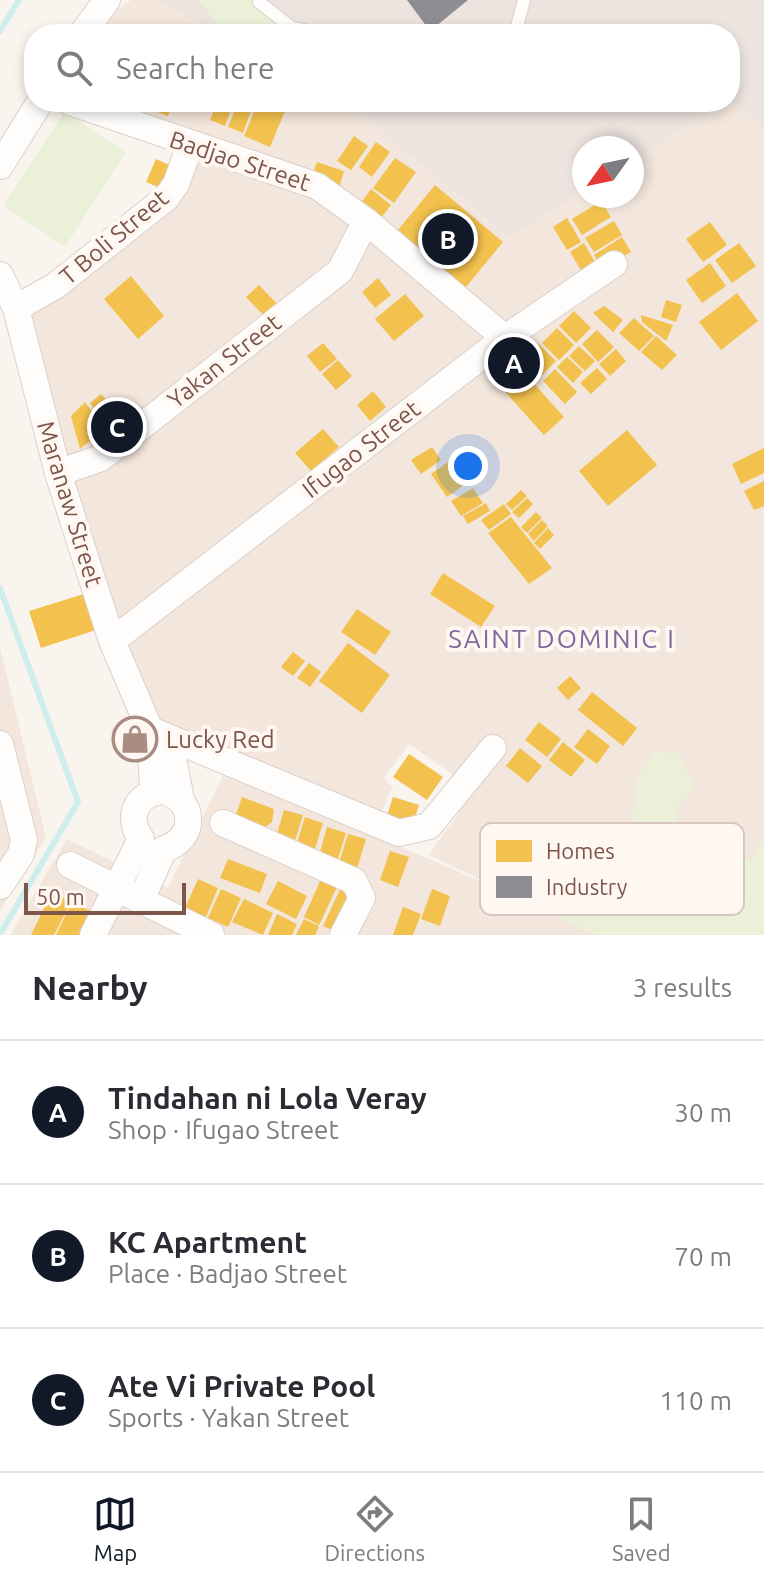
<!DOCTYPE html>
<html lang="en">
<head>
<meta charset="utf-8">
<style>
  body { margin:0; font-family:Ubuntu,sans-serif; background:#f2f2f3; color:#2b2b33 }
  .compass { position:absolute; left:572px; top:136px; width:72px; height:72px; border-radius:50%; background:#fff; box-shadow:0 4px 12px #0003; rotate:237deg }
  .scale { position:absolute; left:24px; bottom:20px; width:162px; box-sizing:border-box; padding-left:8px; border:4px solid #7d554a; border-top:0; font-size:22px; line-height:28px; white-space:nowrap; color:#7d554a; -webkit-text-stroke:6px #fff8f2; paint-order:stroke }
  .you { position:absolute; left:468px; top:466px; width:28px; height:28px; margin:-20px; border:6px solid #fff; border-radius:50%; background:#1a73e8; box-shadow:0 0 0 12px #1a73e833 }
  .badge { display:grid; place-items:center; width:52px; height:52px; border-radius:50%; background:#111827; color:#fff; font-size:26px; font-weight:700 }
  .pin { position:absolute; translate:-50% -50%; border:4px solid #fff; box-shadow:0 2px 8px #0006 }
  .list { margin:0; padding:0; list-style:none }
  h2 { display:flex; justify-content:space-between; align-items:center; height:104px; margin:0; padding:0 32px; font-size:34px }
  h2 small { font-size:26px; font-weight:400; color:#7c7c81 }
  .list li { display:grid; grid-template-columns:52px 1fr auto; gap:24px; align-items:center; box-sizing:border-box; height:144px; padding:0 32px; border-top:2px solid #e1e1e2 }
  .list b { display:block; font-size:30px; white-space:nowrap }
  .list p { margin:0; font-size:26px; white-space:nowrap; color:#7c7c81 }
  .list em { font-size:26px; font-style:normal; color:#7c7c81 }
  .icon { flex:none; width:44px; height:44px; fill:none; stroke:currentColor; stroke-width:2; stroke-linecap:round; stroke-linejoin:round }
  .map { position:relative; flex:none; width:764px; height:935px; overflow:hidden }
  .search { position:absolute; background:#fff; box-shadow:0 4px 12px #0003; left:24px; right:24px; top:24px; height:88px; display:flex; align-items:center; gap:20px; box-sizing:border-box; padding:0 28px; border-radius:32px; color:#7c7c81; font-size:30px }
  .sheet { height:536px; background:#fff }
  nav { display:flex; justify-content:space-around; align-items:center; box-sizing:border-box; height:112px; border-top:2px solid #e1e1e2; background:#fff; font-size:22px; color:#7c7c81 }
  nav a { display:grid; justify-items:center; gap:4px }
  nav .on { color:#111827 }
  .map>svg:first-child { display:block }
</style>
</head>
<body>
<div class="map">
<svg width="764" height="935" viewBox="0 0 764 935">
  <rect width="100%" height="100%" fill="#faf4ee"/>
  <!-- residential -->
  <path fill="#f3e6dc" d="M 131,0 L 157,0 L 216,34 L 98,34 L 114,12 Z
    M 731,99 L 764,130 L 764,838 L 752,860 L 713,850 L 695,861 L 675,841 L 677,807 L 695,788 L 640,771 L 635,808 L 617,857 L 616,876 L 600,875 L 595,858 L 573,863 L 545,880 L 509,894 L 598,935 L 10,935 L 67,839 L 168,888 L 225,772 L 506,892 L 429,855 L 475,790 L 409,744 L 384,778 L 392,787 L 379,818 L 147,715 L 15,313 L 178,200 L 191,182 L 196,154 L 61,102 L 335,102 L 371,123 L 508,237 L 584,191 L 584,196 L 632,196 L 632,162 Z
    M 0,647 L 46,838 L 0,910 Z"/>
  <!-- industrial -->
  <path fill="#ede4df" d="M 157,0 L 764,0 L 764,130 L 730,99 L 730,34 L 216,34 Z
    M 335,102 L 726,102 L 632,162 L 632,148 L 584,148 L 584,191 L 508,237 L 371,123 Z"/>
  <!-- green -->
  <path fill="#eaf1d8" d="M 198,0 L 259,0 L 282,29 L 276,34 L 226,34 Z
    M 64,112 L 126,152 L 65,247 L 3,206 Z
    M 656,752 L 678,753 L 695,788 L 678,806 L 675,841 L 695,861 L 713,850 L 752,860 L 764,838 L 764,935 L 598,935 L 510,894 C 540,882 563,865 596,858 L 600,874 L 616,876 L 617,857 L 635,808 L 640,771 Z"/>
  <!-- homes -->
  <path fill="#f2c14e" d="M 132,102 L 146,102 L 139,119 L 127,113 Z
    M 151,102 L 174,102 L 168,116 L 149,109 Z
    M 217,102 L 234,102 L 225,126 L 210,120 Z
    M 238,102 L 254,102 L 243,133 L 228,127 Z
    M 258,102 L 285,111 L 270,147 L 244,136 Z
    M 354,136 L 368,146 L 351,170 L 337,161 Z
    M 376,142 L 390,152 L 372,177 L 359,167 Z
    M 395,158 L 416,172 L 394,203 L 373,188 Z
    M 156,159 L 176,168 L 167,191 L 146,182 Z
    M 317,162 L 344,171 L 339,188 L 311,179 Z
    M 435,185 L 503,242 L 461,293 L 393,236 Z
    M 371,189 L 391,205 L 381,218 L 361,203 Z
    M 601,201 L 611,217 L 582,235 L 572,219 Z
    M 567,218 L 581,242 L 567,250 L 553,227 Z
    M 614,221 L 622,235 L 594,252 L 585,238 Z
    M 710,222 L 727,245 L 703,262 L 686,239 Z
    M 622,237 L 631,252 L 603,269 L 594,255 Z
    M 584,243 L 598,267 L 584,275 L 570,252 Z
    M 739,243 L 756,266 L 732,283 L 715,260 Z
    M 710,263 L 726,286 L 702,303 L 686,280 Z
    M 131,276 L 164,316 L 138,339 L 104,299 Z
    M 378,278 L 391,295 L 375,308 L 362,292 Z
    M 259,285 L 280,307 L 267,319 L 246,297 Z
    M 737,293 L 758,321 L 721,350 L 699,322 Z
    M 405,294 L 424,316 L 394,341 L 375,319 Z
    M 666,300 L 682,305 L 676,322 L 661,317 Z
    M 604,306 L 623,320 L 613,332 L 593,313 Z
    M 574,311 L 591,328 L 576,343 L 559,326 Z
    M 641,315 L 673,325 L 666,341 L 642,322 Z
    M 634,318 L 654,336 L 639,351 L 619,333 Z
    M 557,328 L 574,345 L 559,360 L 542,343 Z
    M 597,330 L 614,347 L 598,362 L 582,344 Z
    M 656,336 L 677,355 L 662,370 L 641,352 Z
    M 323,343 L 337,359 L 320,372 L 307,356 Z
    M 539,344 L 556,361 L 541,376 L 524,359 Z
    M 579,346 L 595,361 L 585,371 L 569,356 Z
    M 616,349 L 626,361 L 610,376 L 599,364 Z
    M 567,357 L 583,372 L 573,383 L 557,367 Z
    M 338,360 L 352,376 L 336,390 L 322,374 Z
    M 519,367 L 564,417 L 544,435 L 499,385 Z
    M 597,368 L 607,379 L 591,394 L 580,383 Z
    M 555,369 L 577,392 L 565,404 L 543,381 Z
    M 373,391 L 386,407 L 370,421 L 357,405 Z
    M 101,394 L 119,415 L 108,425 L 90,403 Z
    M 85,402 L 105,429 L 80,449 L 71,416 Z
    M 323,429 L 339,447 L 311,471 L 295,453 Z
    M 627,430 L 657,465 L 608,506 L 579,471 Z
    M 432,447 L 441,460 L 421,474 L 411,460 Z
    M 764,448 L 764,473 L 741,484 L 732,464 Z
    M 452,459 L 468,482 L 447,497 L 431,474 Z
    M 764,481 L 764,506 L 754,510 L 744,491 Z
    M 473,488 L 483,503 L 461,516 L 451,501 Z
    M 521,490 L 527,496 L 512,510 L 506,504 Z
    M 527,498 L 533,504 L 519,518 L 512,512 Z
    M 486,503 L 490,511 L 468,524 L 463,516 Z
    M 504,504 L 511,514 L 489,530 L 481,520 Z
    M 536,512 L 542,518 L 527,533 L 521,527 Z
    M 511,517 L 552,568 L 529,584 L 488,533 Z
    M 542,520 L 548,526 L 534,541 L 528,534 Z
    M 548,528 L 554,535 L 540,549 L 534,543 Z
    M 443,573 L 495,606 L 481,627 L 430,594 Z
    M 87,593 L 99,629 L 41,648 L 29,611 Z
    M 357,609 L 391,632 L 375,655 L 341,632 Z
    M 348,643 L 390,675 L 362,713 L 319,681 Z
    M 293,652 L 305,661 L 293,676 L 281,667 Z
    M 309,663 L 321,672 L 310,687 L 297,678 Z
    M 570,676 L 581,688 L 568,700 L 557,688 Z
    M 592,692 L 637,728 L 623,746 L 578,710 Z
    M 539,722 L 561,739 L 547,757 L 525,740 Z
    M 588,729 L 610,746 L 597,764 L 574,747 Z
    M 563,742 L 585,760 L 571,777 L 549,760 Z
    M 520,748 L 542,766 L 528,783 L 506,766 Z
    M 409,754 L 443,777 L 427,800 L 393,777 Z
    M 242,797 L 274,809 L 272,822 L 259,832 L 233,823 Z
    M 393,797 L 419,805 L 411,830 L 385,822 Z
    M 284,810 L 303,815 L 293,847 L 275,841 Z
    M 305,817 L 323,823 L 313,855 L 295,849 Z
    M 327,827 L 346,833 L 336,865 L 318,859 Z
    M 348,834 L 366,839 L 356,872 L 338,866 Z
    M 390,851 L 409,857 L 398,887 L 380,880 Z
    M 228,859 L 267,874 L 260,893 L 220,878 Z
    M 198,879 L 218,888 L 206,917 L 185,908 Z
    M 321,879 L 337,887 L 319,925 L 304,917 Z
    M 278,881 L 307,896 L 296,919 L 266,904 Z
    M 341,887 L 357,895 L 339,933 L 323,926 Z
    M 221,889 L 241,898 L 228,927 L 208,918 Z
    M 432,889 L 450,896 L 440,926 L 421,919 Z
    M 52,892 L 71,902 L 54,935 L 31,935 Z
    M 244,899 L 273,913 L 263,935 L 232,922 Z
    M 72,902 L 91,911 L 79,935 L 56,935 Z
    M 403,907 L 421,914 L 413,935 L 393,935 Z
    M 277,914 L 297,924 L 292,935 L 268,935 Z
    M 304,919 L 319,926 L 315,935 L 296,935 Z"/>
  <!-- industry -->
  <path fill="#8d8d92" d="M 407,0 L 468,0 L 430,31 Z"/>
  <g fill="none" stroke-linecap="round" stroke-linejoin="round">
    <!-- stream -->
    <path stroke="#cfedec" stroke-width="6" d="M 0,31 L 19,0
      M 0,588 L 78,802 L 0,934"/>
    <!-- lane casing -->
    <g stroke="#d9d0cb" stroke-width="14">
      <path id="lane" d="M 259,2 L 292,28 L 325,34
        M 515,34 L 524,0"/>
    </g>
    <!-- street casing -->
    <g stroke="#d9d0cb" stroke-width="28">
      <path id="street" d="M 82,34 L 107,0
        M 70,102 L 317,186 L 366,221 L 505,338
        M 0,166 L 40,102
        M 0,275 L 16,308 L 58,473 L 112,641 L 150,730 L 173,759 L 181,799
        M 16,308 L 55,286 L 166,198 L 176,184 L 190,145
        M 58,473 L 101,458 L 340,271 L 366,221
        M 112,641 L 505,338 L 614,264
        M 150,730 L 153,791
        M 153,731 L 399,833 L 429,826 L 493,748
        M 0,744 L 24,840 L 21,854 L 0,886
        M 223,823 L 354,881 L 362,898 L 343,935
        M 70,865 L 211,935
        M 93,935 L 141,839 C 126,817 136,793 163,791 C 196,799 197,839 164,849 L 141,900"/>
    </g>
    <!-- lane -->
    <use href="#lane" stroke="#fefdfc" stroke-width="12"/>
    <!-- street -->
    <use href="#street" stroke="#fefdfc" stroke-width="26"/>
  </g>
  <!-- icons -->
  <defs>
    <g id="shop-ring" transform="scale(2.3)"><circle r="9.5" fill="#fff8f2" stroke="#a98d83" stroke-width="1.5"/><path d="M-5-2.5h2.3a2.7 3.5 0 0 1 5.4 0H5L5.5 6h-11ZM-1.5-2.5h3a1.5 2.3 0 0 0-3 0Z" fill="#a98d83"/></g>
  </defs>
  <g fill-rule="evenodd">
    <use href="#shop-ring" x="135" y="739"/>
  </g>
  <g text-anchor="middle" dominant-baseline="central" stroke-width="8" stroke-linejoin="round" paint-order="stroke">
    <!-- street labels -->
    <g font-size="24" fill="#7d554a" stroke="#fff8f2">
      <text transform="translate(240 161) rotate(18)">Badjao Street</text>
      <text transform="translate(114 237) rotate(-40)">T Boli Street</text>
      <text transform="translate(224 361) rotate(-38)">Yakan Street</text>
      <text transform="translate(361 449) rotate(-38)">Ifugao Street</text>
      <text transform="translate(70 504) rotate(73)">Maranaw Street</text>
    </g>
    <!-- poi labels -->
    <g font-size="24" fill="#7d554a" stroke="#fff8f2" text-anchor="start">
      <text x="166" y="739">Lucky Red</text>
    </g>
    <!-- neighbourhood labels -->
    <g font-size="26" letter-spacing="2" fill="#84669f" stroke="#fff8f2">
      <text x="562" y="638">SAINT DOMINIC I</text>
    </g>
  </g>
  <!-- legend -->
  <rect x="480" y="823" width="264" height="92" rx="12" fill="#fff8f2" stroke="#d8c7c0" stroke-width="2"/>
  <rect x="496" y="840" width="36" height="22" fill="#f2c14e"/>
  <rect x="496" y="876" width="36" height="22" fill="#8d8d92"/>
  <g font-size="22" fill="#7d554a">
    <text x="546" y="859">Homes</text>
    <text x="546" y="895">Industry</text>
  </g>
</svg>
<svg class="compass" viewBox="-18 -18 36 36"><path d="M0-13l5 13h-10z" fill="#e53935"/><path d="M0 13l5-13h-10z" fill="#7c7c81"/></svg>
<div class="scale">50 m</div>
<div class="you"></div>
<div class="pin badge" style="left:514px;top:363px">A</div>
<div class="pin badge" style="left:448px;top:239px">B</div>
<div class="pin badge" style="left:117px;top:427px">C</div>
<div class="search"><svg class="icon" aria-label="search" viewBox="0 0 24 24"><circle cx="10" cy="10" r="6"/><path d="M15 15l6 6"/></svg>Search here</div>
</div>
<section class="sheet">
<h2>Nearby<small>3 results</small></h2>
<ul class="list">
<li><span class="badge">A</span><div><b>Tindahan ni Lola Veray</b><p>Shop · Ifugao Street</p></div><em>30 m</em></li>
<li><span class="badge">B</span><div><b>KC Apartment</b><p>Place · Badjao Street</p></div><em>70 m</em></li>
<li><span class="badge">C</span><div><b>Ate Vi Private Pool</b><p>Sports · Yakan Street</p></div><em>110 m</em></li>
</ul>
</section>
<nav>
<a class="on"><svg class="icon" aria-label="map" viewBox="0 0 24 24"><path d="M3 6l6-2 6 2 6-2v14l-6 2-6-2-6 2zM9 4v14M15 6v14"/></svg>Map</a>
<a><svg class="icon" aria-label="directions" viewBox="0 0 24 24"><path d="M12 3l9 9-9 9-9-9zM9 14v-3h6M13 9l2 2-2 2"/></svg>Directions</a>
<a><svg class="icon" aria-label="saved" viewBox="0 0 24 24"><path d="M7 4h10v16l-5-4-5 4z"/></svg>Saved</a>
</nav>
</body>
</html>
